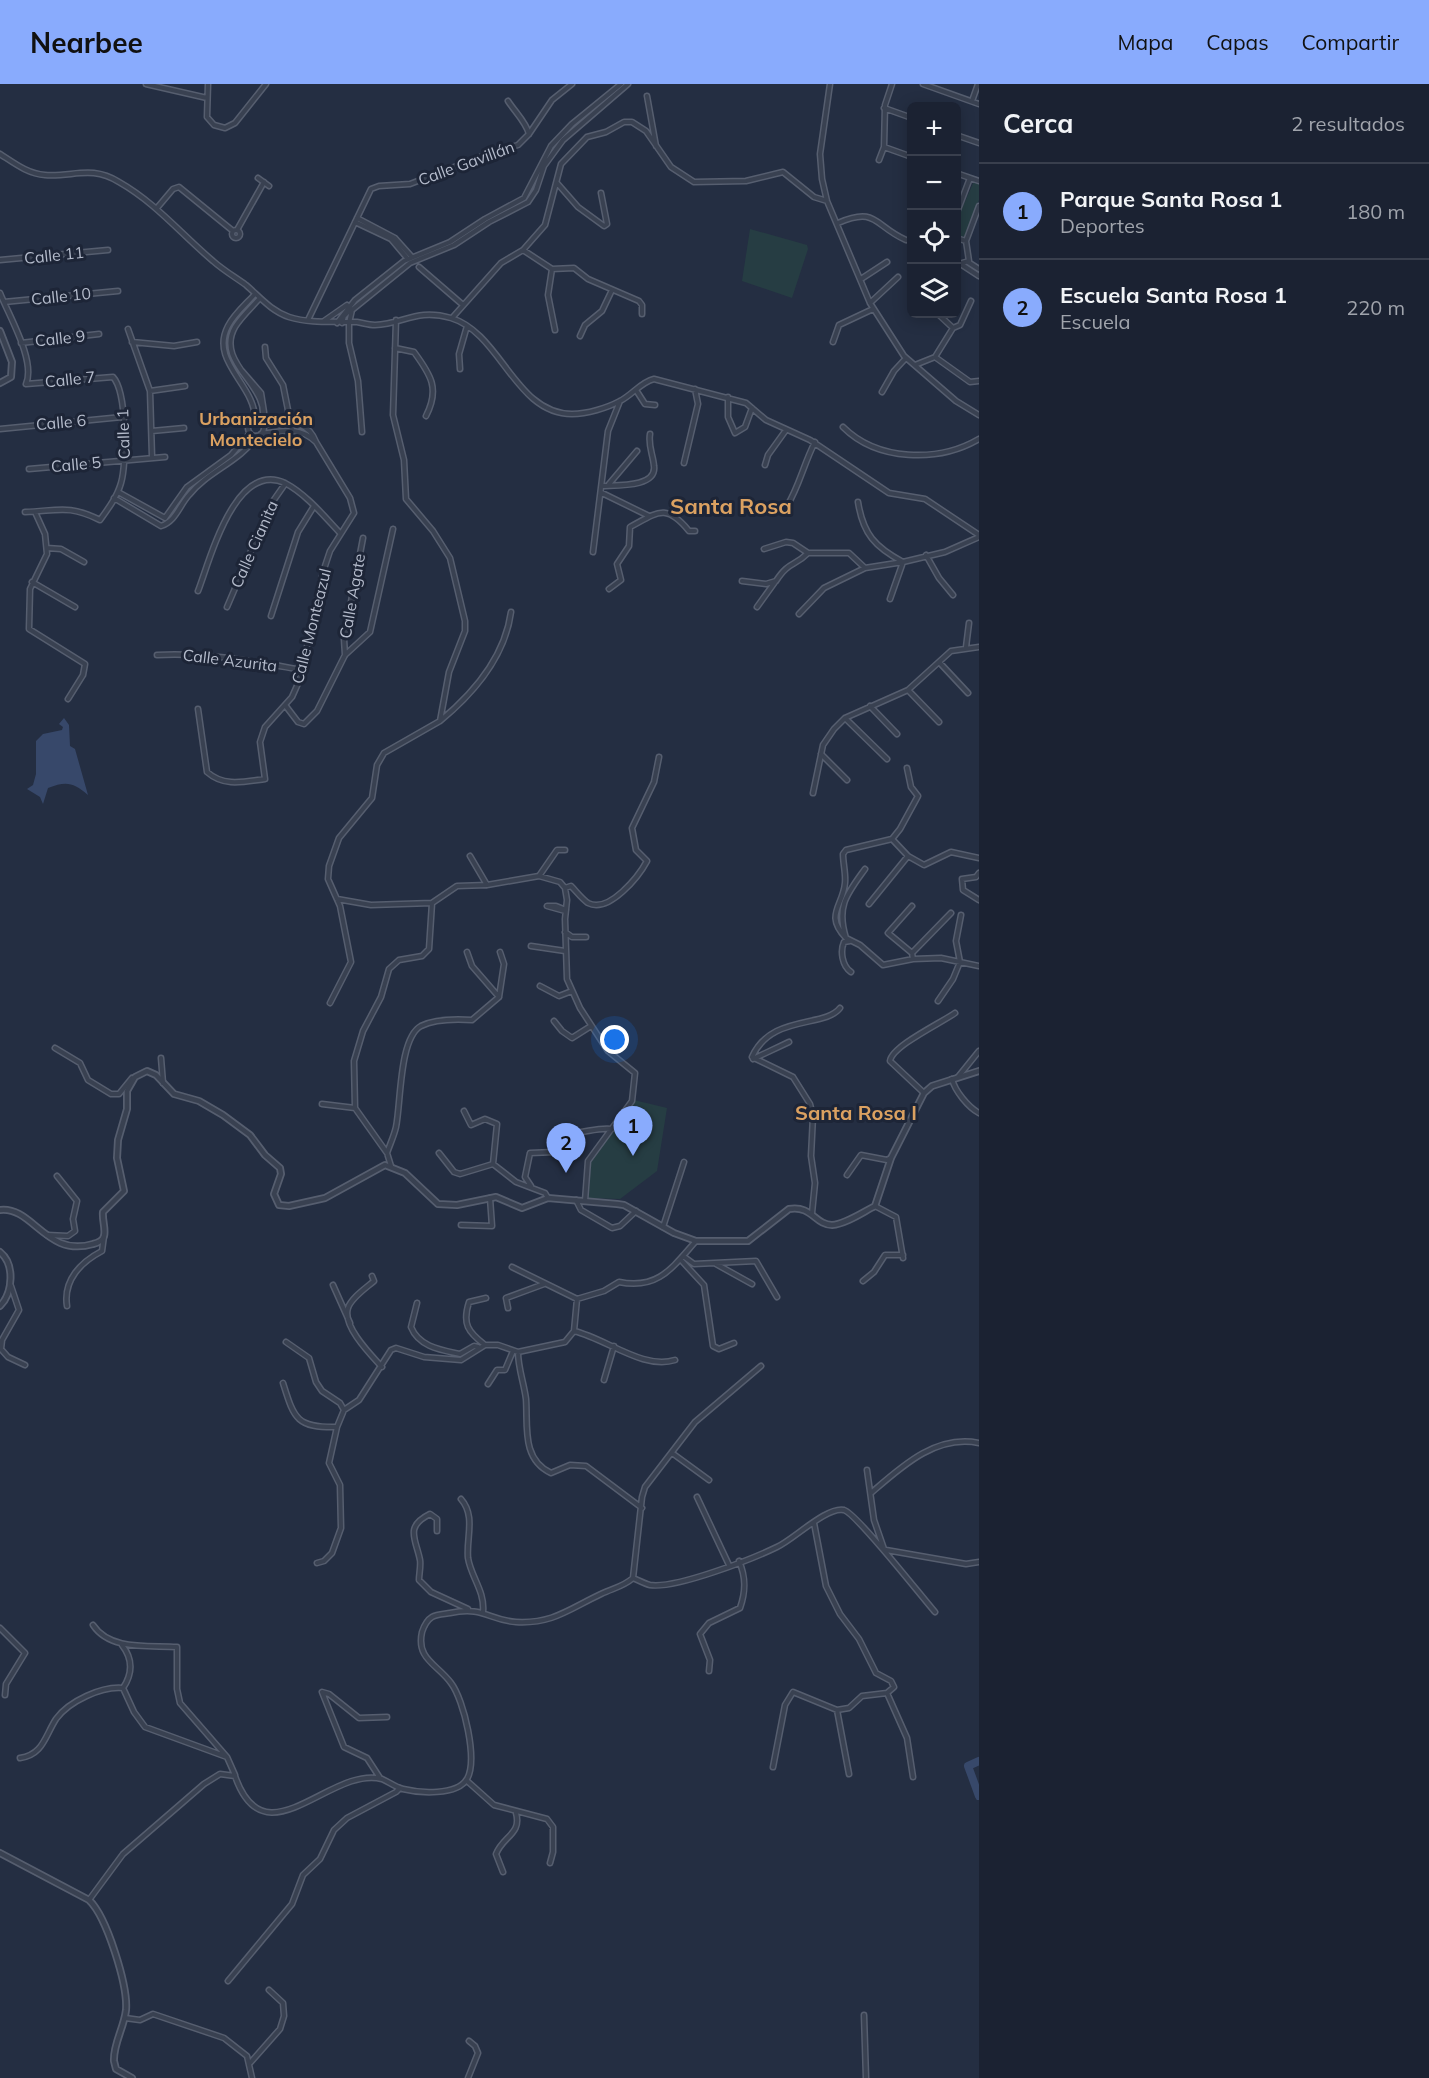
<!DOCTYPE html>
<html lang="es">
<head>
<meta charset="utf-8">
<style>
  body { margin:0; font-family:Mulish,sans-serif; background:#242a3a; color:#f1f3f6 }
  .controls { position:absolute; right:18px; top:18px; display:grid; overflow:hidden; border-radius:9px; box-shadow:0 3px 15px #0003 }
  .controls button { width:54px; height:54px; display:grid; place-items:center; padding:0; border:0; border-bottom:2px solid #393f4d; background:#1b2232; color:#f1f3f6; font:30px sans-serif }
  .you { position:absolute; left:615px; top:956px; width:21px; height:21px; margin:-15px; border:4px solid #fff; border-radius:50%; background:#1a73e8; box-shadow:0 0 0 9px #1a73e833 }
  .badge { display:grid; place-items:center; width:39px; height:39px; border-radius:50%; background:#89abfd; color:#111; font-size:20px; font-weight:700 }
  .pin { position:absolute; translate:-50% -50px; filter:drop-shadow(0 2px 3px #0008) }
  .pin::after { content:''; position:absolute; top:32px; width:21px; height:18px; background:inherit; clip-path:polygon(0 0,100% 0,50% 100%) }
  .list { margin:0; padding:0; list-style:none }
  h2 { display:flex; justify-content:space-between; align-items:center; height:78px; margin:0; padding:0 24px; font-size:26px }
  h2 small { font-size:20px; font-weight:400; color:#a0a4ac }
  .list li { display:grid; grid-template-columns:39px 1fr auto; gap:18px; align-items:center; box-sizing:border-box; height:96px; padding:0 24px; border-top:2px solid #393f4d }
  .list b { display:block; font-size:22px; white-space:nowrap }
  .list p { margin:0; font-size:20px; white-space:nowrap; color:#a0a4ac }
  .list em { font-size:20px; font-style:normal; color:#a0a4ac }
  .icon { flex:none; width:33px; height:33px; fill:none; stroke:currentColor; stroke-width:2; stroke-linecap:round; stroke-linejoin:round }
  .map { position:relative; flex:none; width:979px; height:1994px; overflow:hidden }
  header { display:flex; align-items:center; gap:36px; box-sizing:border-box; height:84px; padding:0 30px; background:#89abfd; color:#111 }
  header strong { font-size:28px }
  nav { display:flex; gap:33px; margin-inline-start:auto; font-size:21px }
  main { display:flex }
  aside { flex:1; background:#1b2232 }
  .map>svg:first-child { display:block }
</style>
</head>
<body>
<header>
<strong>Nearbee</strong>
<nav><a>Mapa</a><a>Capas</a><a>Compartir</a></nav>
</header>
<main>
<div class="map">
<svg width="979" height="1994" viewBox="0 0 979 1994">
  <rect width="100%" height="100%" fill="#242e42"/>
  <!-- green -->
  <path fill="#263d43" d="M 974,97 L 979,99 L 979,116 L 966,151 L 963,153 L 957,151 L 956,138 Z
    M 750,145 L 807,161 L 808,165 L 792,214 L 742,197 Z
    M 634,1016 L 667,1024 L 657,1087 L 620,1115 L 588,1114 L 591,1075 L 631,1024 Z"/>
  <!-- water -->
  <path fill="#37486a" d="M 64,634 L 69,641 L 70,662 L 75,665 L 88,711 C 73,698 66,697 48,704 L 43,720 L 40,713 L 27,705 L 33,701 L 36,690 L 36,657 L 43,650 L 62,646 L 63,643 L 59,640 Z"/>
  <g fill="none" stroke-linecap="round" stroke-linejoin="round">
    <!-- river -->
    <path stroke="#37486a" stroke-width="8" d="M 979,1677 L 968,1682 L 979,1712"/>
    <!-- minor casing -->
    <g stroke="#565e6f" stroke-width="7">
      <path id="minor" d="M 146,0 L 207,14
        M 208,0 L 207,33 L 214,41 L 225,44 L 235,39 L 266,0
        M 830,0 L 820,70 L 822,95 L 827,117 L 870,219 L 904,272 L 956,317 L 979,331
        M 923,0 L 979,20
        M 647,12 L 656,62
        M 508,17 C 515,28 526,38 529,50
        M 972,17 L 978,0
        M 884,24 L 912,34
        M 956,51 L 979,59
        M 884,63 L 912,73
        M 0,70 C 14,79 28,90 45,91 C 74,93 91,81 119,98 C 156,119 181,150 213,177 C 223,186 235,193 246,201 C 260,213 271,227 289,233 C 311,240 335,237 357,238 C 363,239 369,241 375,241 C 404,240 416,224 451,234 C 501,249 515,330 572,330 C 587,330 607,324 620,317 C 632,311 641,298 654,295 L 746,319 L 766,336 L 810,356 L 889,409 L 925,415 L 979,451
        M 879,76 L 884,63 L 885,21 L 892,0
        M 956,89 L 979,97
        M 258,94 L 269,102
        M 557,99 L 578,123 L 604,142 L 607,140 L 601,109
        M 157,124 L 173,105 L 179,103 L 233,147
        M 956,131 L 970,94
        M 357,134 L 395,154 L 412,173
        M 355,138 L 391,155 L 407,174
        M 838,139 C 877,122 874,142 906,156
        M 237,146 L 264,98
        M232 150a4 4 0 1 1 8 0a4 4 0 1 1-8 0Z
        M 956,154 L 966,157
        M 523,166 L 552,185 L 574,184 L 588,195 L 639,217 L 642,221 L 642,230
        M 0,176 L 108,166
        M 956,177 L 979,192
        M 968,178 L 979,185
        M 962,179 L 969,177 L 966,157 L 979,122
        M 419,183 L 463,221
        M 552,185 L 548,211 L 555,246
        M 861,195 L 887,178
        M 0,209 C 9,232 36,277 26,300 L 113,293 C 127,308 127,379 121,399 C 117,413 108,425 100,436 C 68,420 58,427 25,428
        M 255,210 C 246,220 234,230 228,242 C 209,278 256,301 255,336
        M 260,214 C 252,223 241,233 235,243 C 214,280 272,302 262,338
        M 4,218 L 118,207
        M 870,219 L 898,193
        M 938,230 L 953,244
        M 452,234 L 501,179 L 523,166 L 545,141 L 561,80 L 587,53 L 606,48 L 624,38 L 632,38 L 646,47 L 671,83 L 694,98 L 746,97 L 783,88 L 814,113 L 827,117
        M 308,236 L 371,105 L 379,102 L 410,100 L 493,68 L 518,61 L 529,50 L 552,16 L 572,0
        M 324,237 L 347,221
        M 337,239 L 355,216 L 404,177 L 450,158 L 485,135 L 524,114 L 551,62 L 572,40 L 621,0
        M 342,239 L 344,232 L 351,225
        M 128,245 L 150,307 L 152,373
        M 580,252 L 585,241 L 602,227 L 612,206
        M 132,258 L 174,262 L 197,258
        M 833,258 L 839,241 L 873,225
        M 21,259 L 99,250
        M 265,263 L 266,274 L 283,301 L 292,346
        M 395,264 L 414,268 C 431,291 440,305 426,332
        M 935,273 L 953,244 L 960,241 L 971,217
        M 915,281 L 935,273 L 970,298 L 979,297
        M 460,285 L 459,270 L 467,242
        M 242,287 L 261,309 L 264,328
        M 636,306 L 645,320 L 655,321
        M 150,307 L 185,302
        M 882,308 L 894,287 L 906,274
        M 728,313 L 728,333 L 735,349 L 745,343 L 752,324
        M248 344a8 8 0 1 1 16 0a8 8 0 1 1-16 0Z
        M 843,343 C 877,377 938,379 979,355
        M 0,345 L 122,333
        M 152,347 L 184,344
        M 362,348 L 358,297 L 349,259 L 349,239 L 352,226 L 410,179 L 454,161 L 489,138 L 528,118 L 536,106 L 544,82 L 563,56 L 628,0
        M 261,350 C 282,347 299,342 316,358 C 306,332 286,342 263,340
        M 684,379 L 698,320 L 695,305
        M 765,381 L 768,371 L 786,346
        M 29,385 L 165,373
        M 609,400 L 637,367
        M 602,402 C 615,401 657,404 654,382 C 653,370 648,363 650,350
        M 118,408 L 165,434 L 187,403 L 231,371 L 250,349
        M 602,409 L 649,432
        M 114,414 L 161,442 C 176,437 179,422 189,411 C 208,387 240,378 257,352
        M 858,418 C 863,450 875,463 903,478 L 945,468 L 979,453
        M 35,428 L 45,450 L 47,470 L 30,505 L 29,545 L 85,580 L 83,591 L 68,615
        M 788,428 L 787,422 C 799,403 804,379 815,358
        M 47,464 L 61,465 L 84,478
        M 764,465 L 786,458 L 793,459 L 808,469 L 849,469 L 865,484 L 903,478 L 890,515
        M 593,468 L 608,347 L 620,317
        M 926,471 L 939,494 L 953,511
        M 742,497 L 766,500 L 776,497 C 789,477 794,483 808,469
        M 32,498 L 75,523
        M 609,505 L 621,496 L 617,480 L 629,462 L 630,443 C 658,428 666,419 689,447 L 695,447
        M 198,507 C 210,476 235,376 285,399 C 306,410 324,432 340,449
        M 227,523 L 271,420 L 285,400
        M 757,523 L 775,498
        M 799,530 L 824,504 L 865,484
        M 271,532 L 298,448 L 314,422
        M 966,563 L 969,539
        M 157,571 C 205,568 255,578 303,586
        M 345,571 L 344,555 L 363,454
        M 939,578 L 968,609
        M 908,606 L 939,638
        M 285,621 L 298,638 L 304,640 L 317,627 L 345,571 L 370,548 L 393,445
        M 870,622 L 897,650
        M 198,625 L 207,688 C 224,703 243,698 265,695 L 260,658 L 265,643 L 292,613 L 300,595 L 323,488 L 330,467 L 354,429 L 350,414 L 316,358
        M 845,634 L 887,675
        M 440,637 C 474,609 505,572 511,528
        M 821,670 L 847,696
        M 813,709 L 823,661 L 834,645 L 845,634 L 908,606 L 951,567 L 979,563
        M 892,755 L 900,745 L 918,712 L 911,703 L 907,684
        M 470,772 L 487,801
        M 865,785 C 847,810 836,822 846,854 L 860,861 L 883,881 L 913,875 L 941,874 L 979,882
        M 979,789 L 976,793 L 962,795 L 963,806 L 979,816
        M 539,792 L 557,766 L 565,766
        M 565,804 L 571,802 C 576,807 582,815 588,819 C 609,830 639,792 647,777 L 636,766 L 632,744 L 654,698 L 659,673
        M 337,815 L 371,821 L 432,819 L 457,802 L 487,801 L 539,792 L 560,798 L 565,804 L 567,816 L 565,835 L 567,895 L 580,924 L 608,967 L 635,989 L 632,1017 L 588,1077 L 585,1117
        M 869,820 L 908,772
        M 912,822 L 888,849 L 912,869 L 913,875
        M 565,827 L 547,822 L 556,822 L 566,826
        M 565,848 L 572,853 L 586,853
        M 846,854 C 824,831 843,822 845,799 C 846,790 843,779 843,770 L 846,766 L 892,755 L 908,772 L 924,781 L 951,768 L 979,774
        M 850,857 L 844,858 C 840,867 842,882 851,888
        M 531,862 L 565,867
        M 912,869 L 951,829
        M 540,902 L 559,912 L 572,907
        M 499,913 L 504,880 L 500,868
        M 938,917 L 953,895 L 960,878 L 956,857 L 961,831
        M 330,919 L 351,878 L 340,822 L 328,795 L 329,782 L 339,754 L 372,714 L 377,681 L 384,669 L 440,637 L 449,588 L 465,547 L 465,537 L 450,474 L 433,447 L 406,415 L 404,376 L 393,331 L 396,236
        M 554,937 L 562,947 L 572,954 L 591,942
        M 55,964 L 80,979 L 88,996 L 111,1010 L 119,1010 L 132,994
        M 161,974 L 163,999
        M 753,975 L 789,958
        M 958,993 L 979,967
        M 952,995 C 955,1007 968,1023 979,1029
        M 924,1009 L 890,977 C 892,962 941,939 955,929
        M 322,1020 L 355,1024
        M 464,1027 L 471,1041 L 485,1035 L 497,1040 L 493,1080
        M 387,1069 C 390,1060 394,1052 396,1043 C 401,1019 399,954 421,942 C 435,935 456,935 472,936 L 499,913 L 472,882 L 467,868
        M 439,1069 L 454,1088 L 460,1090 L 493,1080 L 516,1098 L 545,1109 L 548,1114
        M 391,1082 L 387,1069 L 355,1024 L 354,977 L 363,947 L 381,913 L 389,885 L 399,876 L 422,872 L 429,865 L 432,819
        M 847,1091 L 861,1071 L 887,1076 L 891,1074
        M 531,1102 L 525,1093 L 530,1069 L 555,1068 L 570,1049 C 585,1049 598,1043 612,1045
        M 576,1116 L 581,1126 L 612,1144 L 620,1142 L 636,1127
        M 875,1122 L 896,1133 L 903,1174
        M 812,1129 L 815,1099 L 811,1072 L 813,1032 L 810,1020 L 793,993 L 752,973 C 771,930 825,944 840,924
        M 461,1141 L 492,1142 L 490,1114
        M 663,1143 L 684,1078
        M 47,1151 L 68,1152 L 75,1147 L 73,1135 L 77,1117 L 57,1092
        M 683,1172 L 694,1180 L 756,1177 L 777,1213
        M 680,1175 L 704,1201 L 713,1262 L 719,1265 L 734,1259
        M 716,1180 L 752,1200
        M 512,1183 L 577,1215
        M 372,1192 L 374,1197 C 366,1204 351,1214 348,1224 C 342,1242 371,1271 382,1283
        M 863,1197 L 874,1188 L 885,1171 L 903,1171
        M 333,1201 L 350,1239
        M 11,1202 L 19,1226 L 2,1256 L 1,1265 L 8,1273 L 25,1281
        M 417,1219 L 411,1243 C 419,1263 441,1266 460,1270 L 474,1262 L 478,1263
        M 67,1222 C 63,1196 81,1178 102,1167 L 104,1152
        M 508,1224 L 506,1214 L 544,1200
        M 574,1247 C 607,1255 643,1286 675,1276
        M 286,1258 L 309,1274 L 316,1298 L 322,1307 L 340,1319 L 344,1326
        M 485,1261 C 468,1248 462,1240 469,1218 L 486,1214
        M 518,1268 C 518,1284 524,1299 526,1315 C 528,1341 521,1375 551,1389 L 570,1381 L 586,1382 L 642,1424
        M 604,1296 L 614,1262
        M 283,1299 C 294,1334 296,1344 337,1343
        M 488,1300 L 497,1286 L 505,1286 L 513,1267
        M 672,1369 L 709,1396
        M 867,1386 L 874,1436 L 884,1465
        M 871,1409 C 901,1383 936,1350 979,1359
        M 697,1413 L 729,1481
        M 461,1415 C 476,1432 466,1454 468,1474 C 471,1493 485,1507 483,1528
        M 437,1447 L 437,1435 L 430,1430 C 404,1443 416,1455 420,1476 C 421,1482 419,1490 419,1496 L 431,1508 L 468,1525
        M 886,1466 L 966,1480 L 979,1478
        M 317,1479 L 324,1477 L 332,1469 L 341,1444 L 340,1401 L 329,1379 L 337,1343 L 344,1326 L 359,1316 L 391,1266 L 396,1264 L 424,1273 L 461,1276 L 485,1261 L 498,1261 L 518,1268 L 565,1258 L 574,1247 L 577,1215 L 604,1207 L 619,1198 C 658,1206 672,1184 696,1157
        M 633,1494 C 638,1496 645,1500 650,1501 C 676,1505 752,1475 777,1463 C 793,1456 827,1422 844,1426 C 857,1430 921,1512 935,1528
        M 93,1541 C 110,1567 149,1561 177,1563 L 177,1605 L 180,1619 L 227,1673
        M 0,1544 L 25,1569 L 6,1600 L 5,1611
        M 122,1561 C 133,1575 133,1589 123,1604 L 134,1628 L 145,1643 L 227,1673 L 235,1691
        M 709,1587 L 710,1576 L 700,1550 L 709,1539 L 740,1524 C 746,1507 746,1493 739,1477
        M 887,1609 L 907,1654 L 913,1693
        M 837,1626 L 849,1690
        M 20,1674 C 43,1671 45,1652 56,1635 C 69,1617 102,1602 123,1604
        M 773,1683 L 785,1621 L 793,1608 L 837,1626 L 849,1624 L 862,1612 L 887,1609 L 894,1603 L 891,1597 L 876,1589 L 859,1555 L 840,1530 L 826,1502 L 814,1439
        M 380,1694 L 367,1674 L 344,1663 L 322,1608 L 329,1610 L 359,1634 L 387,1633
        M 466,1696 L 494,1721 L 547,1735 L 553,1743 L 553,1768 L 550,1779
        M 503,1788 L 496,1770 C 503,1752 522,1750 516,1729
        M 89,1816 L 123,1770 L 204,1700 L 220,1690 L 235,1692 C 265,1779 331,1681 382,1695 C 389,1698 395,1703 403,1705 C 419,1709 457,1712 467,1695 C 478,1676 464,1616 451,1599 C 437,1580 416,1575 422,1548 C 424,1542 427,1536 432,1533 C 437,1530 445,1530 450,1529 C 484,1522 488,1536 516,1538 C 553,1540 569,1525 601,1510 C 613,1504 623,1503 633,1494 L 642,1413 L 645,1403 L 695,1338 L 761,1282
        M 228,1897 L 292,1820 L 303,1791 L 320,1775 L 334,1746 L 347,1734 L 396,1708 L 400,1704
        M 864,1931 L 866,1994
        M 125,1934 L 140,1936 L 153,1930 L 224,1954 L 247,1972 L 252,1994
        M 250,1979 L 280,1945 L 284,1932 L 283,1919 L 269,1906
        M 468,1994 L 478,1969 L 475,1962 L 469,1957"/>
    </g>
    <!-- tertiary casing -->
    <g stroke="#565e6f" stroke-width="8">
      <path id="tertiary" d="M 0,247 L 12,278 L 11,293 L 0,299
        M 0,1126 C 33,1122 46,1174 93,1160 C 97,1159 103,1157 104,1152 C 106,1145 102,1136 103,1128 L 124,1107 L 117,1074 L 118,1056 L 127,1025 L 127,1007 L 135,993 L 147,987 L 156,991 L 174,1010 L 199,1017 L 223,1031 L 250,1051 L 265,1071 L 280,1084 L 281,1090 L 274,1110 L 279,1121 L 289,1122 L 325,1114 L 385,1081 L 405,1089 L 438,1120 L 457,1121 L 496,1113 L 522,1124 L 548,1114 L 617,1120 L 624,1121 L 674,1149 L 696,1157 L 748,1157 L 789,1125 C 812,1121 815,1141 832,1141 C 846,1140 863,1128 875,1122 L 891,1074 L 924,1009 L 932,1002 L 979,987
        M 0,1168 C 15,1180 13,1209 0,1222
        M 0,1769 L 89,1816 C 107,1833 128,1902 126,1926 C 124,1944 113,1960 114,1977 L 116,1985 L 132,1994"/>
    </g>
    <!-- minor -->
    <use href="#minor" stroke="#394151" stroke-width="4"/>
    <!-- tertiary -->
    <use href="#tertiary" stroke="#394151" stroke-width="4.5"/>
  </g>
  <g text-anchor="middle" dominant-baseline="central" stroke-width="6" stroke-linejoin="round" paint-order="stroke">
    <!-- street labels -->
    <g font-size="16" fill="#b5bccc" stroke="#1d2537">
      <text transform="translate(466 79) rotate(-20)">Calle Gavillán</text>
      <text transform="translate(54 171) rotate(-6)">Calle 11</text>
      <text transform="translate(61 212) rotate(-6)">Calle 10</text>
      <text transform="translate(60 254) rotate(-6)">Calle 9</text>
      <text transform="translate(70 295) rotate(-6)">Calle 7</text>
      <text transform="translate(61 338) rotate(-5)">Calle 6</text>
      <text transform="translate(123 350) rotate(-92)">Calle 1</text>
      <text transform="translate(76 380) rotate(-5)">Calle 5</text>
      <text transform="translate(254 460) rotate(-66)">Calle Cianita</text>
      <text transform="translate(352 512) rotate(-80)">Calle Agate</text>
      <text transform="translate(311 542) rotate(-76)">Calle Monteazul</text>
      <text transform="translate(230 576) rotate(7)">Calle Azurita</text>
    </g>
    <!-- neighbourhood labels -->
    <g font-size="18" font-weight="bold" fill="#dba161" stroke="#1d2537">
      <text x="256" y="334">Urbanización<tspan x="256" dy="21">Montecielo</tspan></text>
    </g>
    <!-- quarter labels -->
    <g font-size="20" font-weight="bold" fill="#dba161" stroke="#1d2537">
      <text x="856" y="1028">Santa Rosa I</text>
    </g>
    <!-- district labels -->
    <g font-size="22" font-weight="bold" fill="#dba161" stroke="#1d2537">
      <text x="731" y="422">Santa Rosa</text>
    </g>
  </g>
</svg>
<div class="controls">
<button>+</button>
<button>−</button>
<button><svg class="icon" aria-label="locate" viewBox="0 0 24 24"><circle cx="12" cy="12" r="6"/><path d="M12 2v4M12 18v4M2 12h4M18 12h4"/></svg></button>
<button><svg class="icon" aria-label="layers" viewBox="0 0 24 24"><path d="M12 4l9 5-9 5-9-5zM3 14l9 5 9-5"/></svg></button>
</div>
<div class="you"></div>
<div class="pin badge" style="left:633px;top:1072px">1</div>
<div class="pin badge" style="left:566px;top:1089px">2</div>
</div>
<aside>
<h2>Cerca<small>2 resultados</small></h2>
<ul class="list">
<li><span class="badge">1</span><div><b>Parque Santa Rosa 1</b><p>Deportes</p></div><em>180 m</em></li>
<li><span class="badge">2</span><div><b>Escuela Santa Rosa 1</b><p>Escuela</p></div><em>220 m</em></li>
</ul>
</aside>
</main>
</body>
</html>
